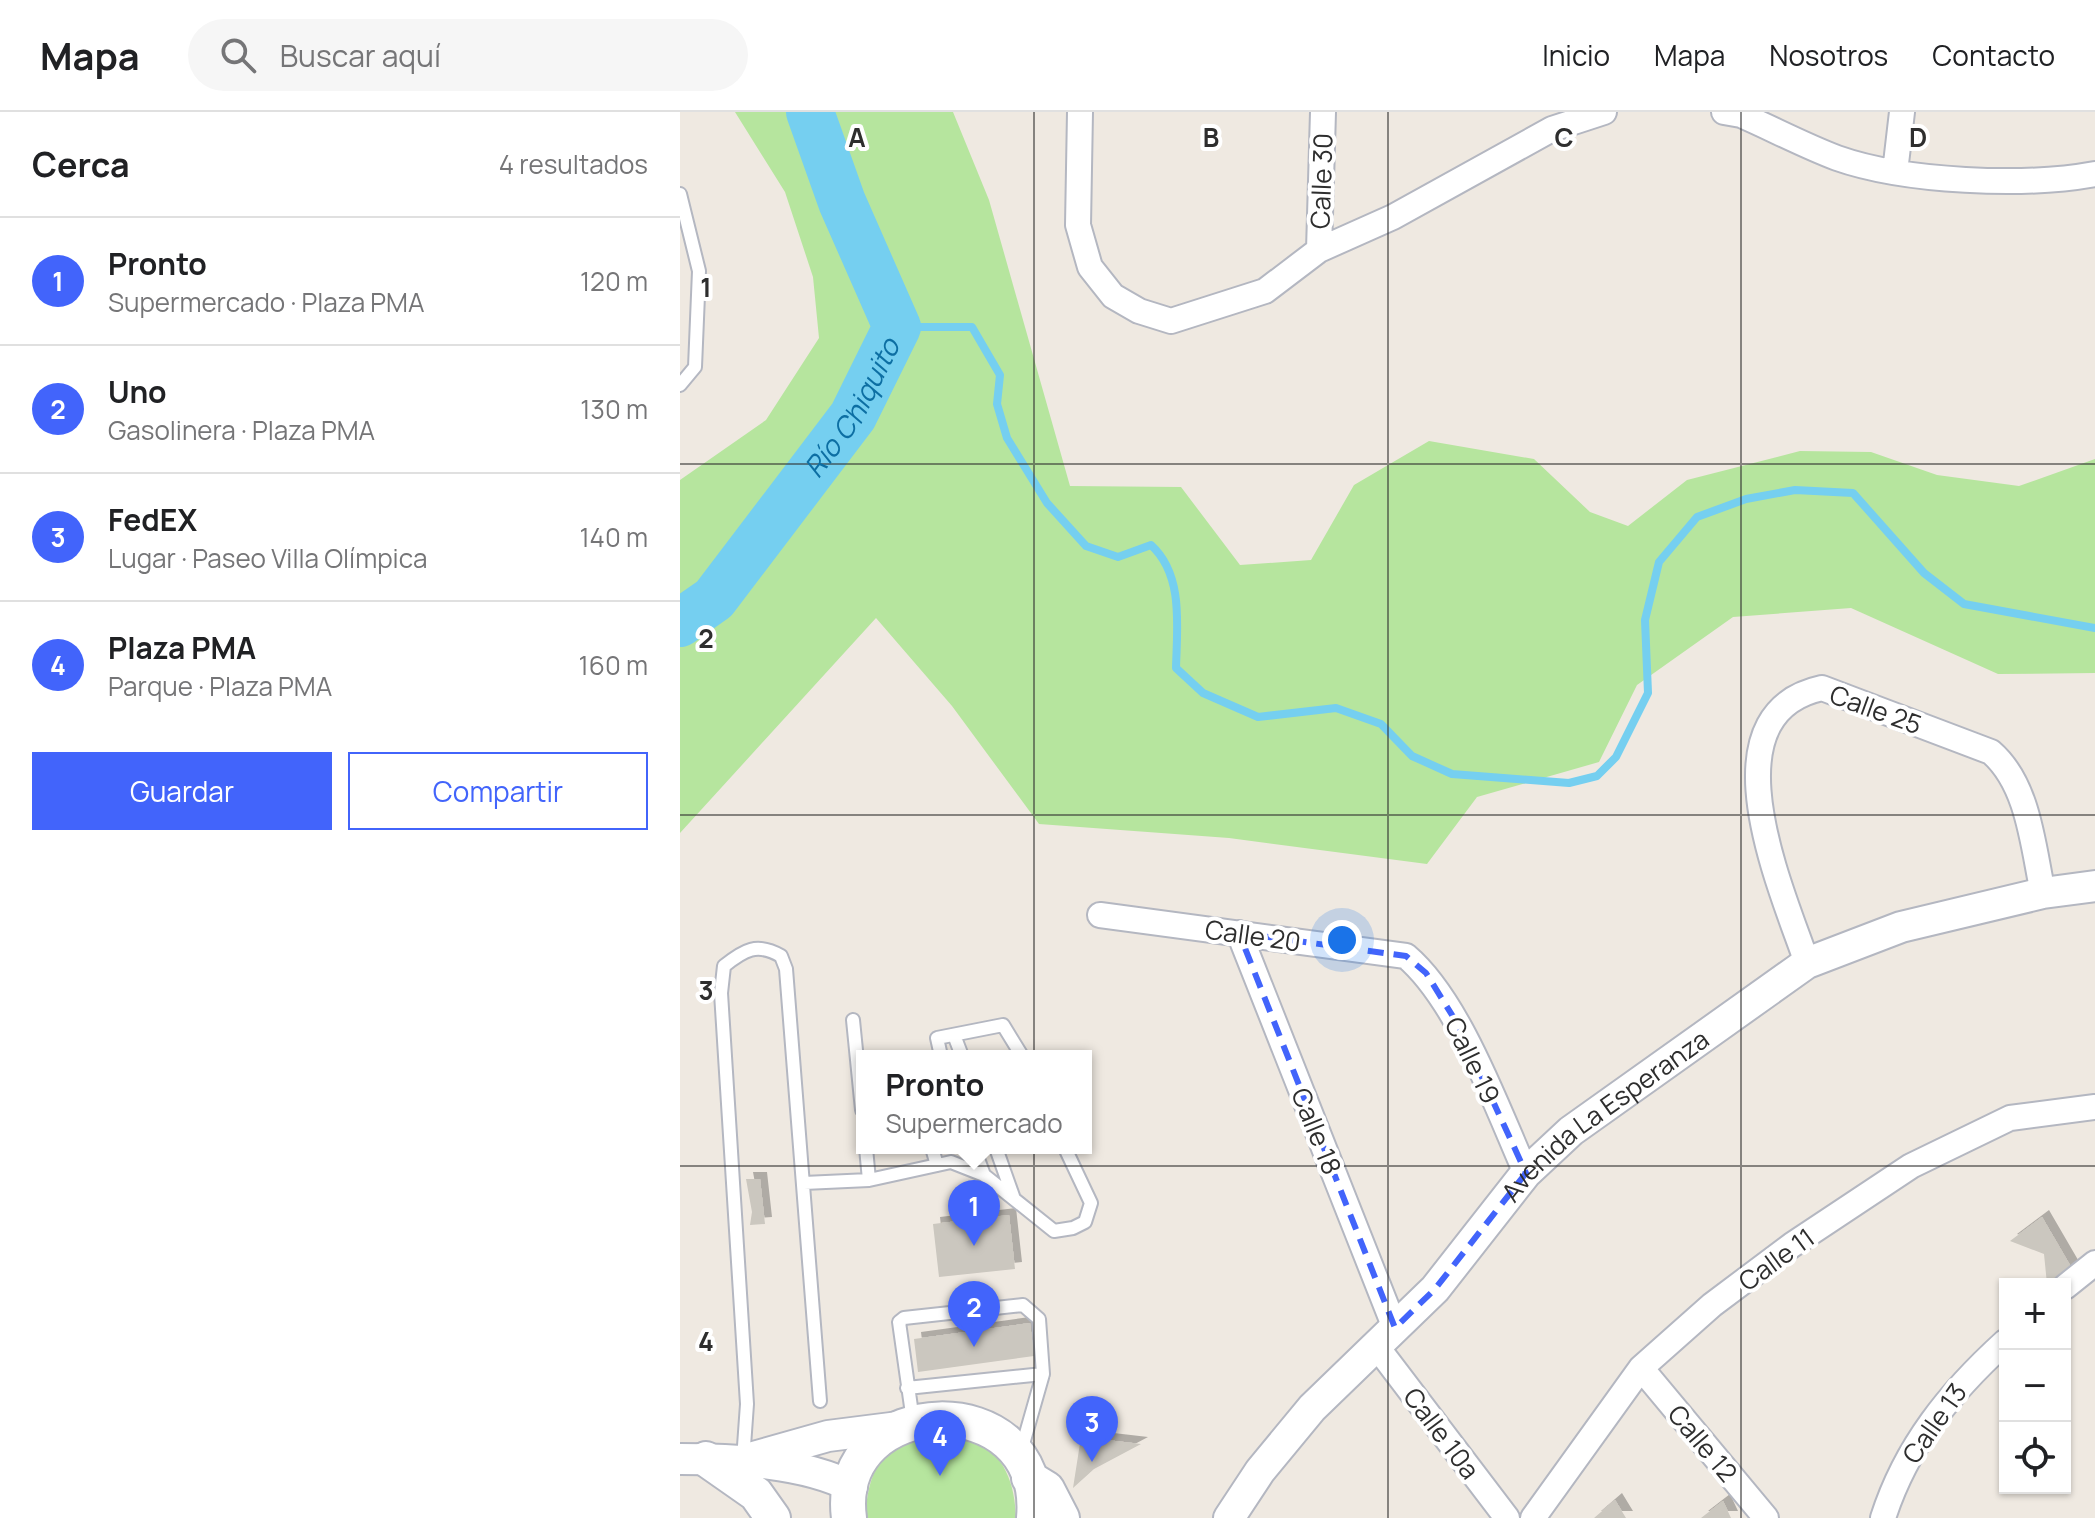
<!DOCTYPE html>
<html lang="es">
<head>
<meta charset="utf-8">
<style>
  body { margin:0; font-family:Manrope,sans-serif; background:#f6f6f6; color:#202124 }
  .controls { position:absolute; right:24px; bottom:24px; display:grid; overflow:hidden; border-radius:0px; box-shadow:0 2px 6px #0004 }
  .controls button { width:72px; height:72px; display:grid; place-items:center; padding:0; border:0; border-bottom:2px solid #e0e0e0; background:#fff; color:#202124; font:40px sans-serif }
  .you { position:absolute; left:662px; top:828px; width:28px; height:28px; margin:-20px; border:6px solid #fff; border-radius:50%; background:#1a73e8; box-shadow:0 0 0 12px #1a73e833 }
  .badge { display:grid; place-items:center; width:52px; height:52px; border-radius:50%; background:#4264fb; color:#fff; font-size:26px; font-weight:700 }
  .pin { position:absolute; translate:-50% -66px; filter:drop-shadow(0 2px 4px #0008) }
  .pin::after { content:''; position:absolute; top:42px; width:28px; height:24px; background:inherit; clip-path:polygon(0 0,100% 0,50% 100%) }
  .popup { position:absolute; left:176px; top:938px; width:236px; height:104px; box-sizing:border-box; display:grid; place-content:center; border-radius:0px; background:#fff; filter:drop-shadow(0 2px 6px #0005); font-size:26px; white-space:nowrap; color:#757577 }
  .popup b { font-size:30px; color:#202124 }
  .popup::after { content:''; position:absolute; left:50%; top:100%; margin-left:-16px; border:16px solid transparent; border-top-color:#fff }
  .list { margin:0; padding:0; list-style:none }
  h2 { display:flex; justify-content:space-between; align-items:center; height:104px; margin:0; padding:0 32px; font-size:34px }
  h2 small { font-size:26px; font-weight:400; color:#757577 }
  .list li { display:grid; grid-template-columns:52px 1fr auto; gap:24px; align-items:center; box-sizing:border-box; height:128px; padding:0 32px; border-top:2px solid #e0e0e0 }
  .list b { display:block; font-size:30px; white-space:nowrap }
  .list p { margin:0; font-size:26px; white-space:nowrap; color:#757577 }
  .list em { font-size:26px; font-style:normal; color:#757577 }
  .actions { display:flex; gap:16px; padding:24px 32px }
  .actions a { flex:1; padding:18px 0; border:2px solid #4264fb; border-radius:0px; text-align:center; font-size:28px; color:#4264fb }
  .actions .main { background:#4264fb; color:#fff }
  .icon { flex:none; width:44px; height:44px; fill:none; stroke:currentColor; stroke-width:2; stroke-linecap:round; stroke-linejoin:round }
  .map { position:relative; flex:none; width:1415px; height:1406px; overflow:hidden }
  header { display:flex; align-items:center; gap:48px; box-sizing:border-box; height:112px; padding:0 40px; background:#fff; border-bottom:2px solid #e0e0e0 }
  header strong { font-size:38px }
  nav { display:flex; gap:44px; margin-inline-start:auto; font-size:28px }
  .search { width:560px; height:72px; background:#f6f6f6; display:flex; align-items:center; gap:20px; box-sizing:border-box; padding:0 28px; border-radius:44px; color:#757577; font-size:30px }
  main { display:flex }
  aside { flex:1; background:#fff }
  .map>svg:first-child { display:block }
</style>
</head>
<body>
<header>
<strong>Mapa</strong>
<div class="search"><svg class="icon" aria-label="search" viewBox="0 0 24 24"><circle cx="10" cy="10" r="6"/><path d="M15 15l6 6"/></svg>Buscar aquí</div>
<nav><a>Inicio</a><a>Mapa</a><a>Nosotros</a><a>Contacto</a></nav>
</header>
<main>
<aside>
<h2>Cerca<small>4 resultados</small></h2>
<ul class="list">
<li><span class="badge">1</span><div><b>Pronto</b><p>Supermercado · Plaza PMA</p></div><em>120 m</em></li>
<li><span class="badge">2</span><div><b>Uno</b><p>Gasolinera · Plaza PMA</p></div><em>130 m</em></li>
<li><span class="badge">3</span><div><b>FedEX</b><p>Lugar · Paseo Villa Olímpica</p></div><em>140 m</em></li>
<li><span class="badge">4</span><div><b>Plaza PMA</b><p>Parque · Plaza PMA</p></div><em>160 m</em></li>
</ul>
<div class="actions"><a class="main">Guardar</a><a>Compartir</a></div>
</aside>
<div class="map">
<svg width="1415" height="1406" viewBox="0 0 1415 1406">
  <defs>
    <filter id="shadow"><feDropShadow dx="7" dy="-7" stdDeviation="0" flood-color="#0004"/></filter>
  </defs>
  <rect width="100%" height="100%" fill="#efe9e1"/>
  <!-- green -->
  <path fill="#b6e59e" d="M 55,0 L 273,0 L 309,88 L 390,374 L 501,375 L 560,453 L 631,448 L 674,373 L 749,329 L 854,347 L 910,400 L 948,414 L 1007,368 L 1120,339 L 1191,340 L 1257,363 L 1339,374 L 1415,347 L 1415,561 L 1318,562 L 1171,496 L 1053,505 L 957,573 L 919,650 L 797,685 L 747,752 L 549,726 L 359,712 L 272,594 L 196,506 L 0,721 L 0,368 L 86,308 L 139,226 L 133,165 L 105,80 Z
    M 241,1322 C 256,1323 278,1321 292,1327 C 325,1341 335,1373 336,1406 L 185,1406 C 189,1359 197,1342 241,1322 Z"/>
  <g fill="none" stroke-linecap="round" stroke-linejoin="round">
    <!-- stream -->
    <path stroke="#75cff0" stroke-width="8" d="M 217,215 L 292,215 L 320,263 L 317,292 L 327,326 L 367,391 L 406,434 L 438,445 L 471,433 C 504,463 497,515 496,556 L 523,581 L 578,605 L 656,596 L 701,612 L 732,644 L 772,662 L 889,671 L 917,664 L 936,645 L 968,581 L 965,508 L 979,450 L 1017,405 L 1066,387 L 1115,378 L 1173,381 L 1244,461 L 1284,492 L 1415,516"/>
    <!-- river -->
    <path stroke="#75cff0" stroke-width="48" id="s1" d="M 0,511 L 34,487 L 173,304 L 217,215 L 162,90 L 130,0"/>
  </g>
  <!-- building -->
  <path fill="#cbc7bf" filter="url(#shadow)" d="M 66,1067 L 80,1067 L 85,1112 L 70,1113 L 72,1100 Z
    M 329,1103 L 335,1157 L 259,1165 L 253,1112 Z
    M 1362,1105 L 1394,1160 L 1378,1172 L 1367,1172 L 1364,1142 L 1330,1129 Z
    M 350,1211 L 354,1244 L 238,1260 L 234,1227 Z
    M 401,1325 L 461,1332 L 414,1357 L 393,1376 Z
    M 935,1388 L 946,1406 L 914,1406 Z
    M 1043,1389 L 1051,1406 L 1021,1406 Z"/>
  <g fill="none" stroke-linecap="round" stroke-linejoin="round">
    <!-- service casing -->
    <g stroke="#b4b7c1" stroke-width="16">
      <path id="service" d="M 0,82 L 19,159 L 15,255 L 0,273
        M 173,908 L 182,998
        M 274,923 L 282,944
        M 261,944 L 257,926 L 323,913 L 342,944
        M 186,1036 L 189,1068
        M 252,1036 L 257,1053
        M 294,1036 L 304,1063
        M 316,1036 L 333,1084
        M 124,1071 L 189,1068 L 271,1050 L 304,1063 L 374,1119 L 393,1116 L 405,1110 L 411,1091 L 385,1036
        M 227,1276 L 363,1262
        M 233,1309 L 219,1210 L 224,1206 L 343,1193 L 359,1207 L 363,1262 L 341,1339
        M 63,1348 L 67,1292 L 41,881 L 44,854 C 64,838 77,830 101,844 L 106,857 L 140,1289"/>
    </g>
    <!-- minor casing -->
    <g stroke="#b4b7c1" stroke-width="28">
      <path id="minor" d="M 400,0 L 398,113 L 410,155 L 433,184 L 459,199 L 491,209 L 585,179 L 639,138 L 713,105 L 872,17 L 924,0
        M 1044,0 L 1061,3 C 1093,17 1125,34 1157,46 C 1225,70 1345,75 1415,62
        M 1215,60 L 1222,0
        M 639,138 L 643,0
        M 420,803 L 726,844 C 779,889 817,996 846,1061
        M 559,821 L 715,1216
        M 1127,851 C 1103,780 1022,602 1142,576 L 1311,640 C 1349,673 1353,735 1363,781
        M 1385,1175 L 1415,1151
        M 697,1235 L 827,1406
        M 961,1256 L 1086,1406
        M 853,1406 L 961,1256 L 1032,1193 L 1112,1133 L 1231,1054 L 1330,1006 L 1415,995
        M 1203,1406 C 1226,1334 1270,1280 1325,1230"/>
    </g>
    <!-- tertiary casing -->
    <g stroke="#b4b7c1" stroke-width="34">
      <g id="tertiary">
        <path d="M 0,1347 C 53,1347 124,1350 172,1375"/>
        <path d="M 63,1348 L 148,1324 L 219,1315"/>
        <path id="s2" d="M 549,1406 L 580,1359 L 632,1296 L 755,1177 L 846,1061 L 891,1019 L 1127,851 L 1221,815 L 1363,781 L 1415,774"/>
      </g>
    </g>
    <!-- secondary casing -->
    <g stroke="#b4b7c1" stroke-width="38">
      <path id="secondary" d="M 26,1347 L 76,1382 L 93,1406
        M 349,1366 L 367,1377 L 382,1406
        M 169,1406 C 152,1279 366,1270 354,1406"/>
    </g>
    <!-- service -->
    <use href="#service" stroke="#fff" stroke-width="12"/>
    <!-- minor -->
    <use href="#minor" stroke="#fff" stroke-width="24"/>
    <!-- tertiary -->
    <use href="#tertiary" stroke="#fff" stroke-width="30"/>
    <!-- secondary -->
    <use href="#secondary" stroke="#fff" stroke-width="34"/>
  </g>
  <!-- marked area -->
  <path fill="none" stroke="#4264fb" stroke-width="6" stroke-dasharray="16 10" stroke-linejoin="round" d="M 559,821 L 726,844 L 746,861 L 777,911 L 846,1061 L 755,1177 L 715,1216 Z"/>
  <!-- grid -->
  <path fill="none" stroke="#2e2e2e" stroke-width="2" stroke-opacity="0.55" d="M 354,0 L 354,1406M 708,0 L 708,1406M 1061,0 L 1061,1406M 0,352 L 1415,352M 0,703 L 1415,703M 0,1054 L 1415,1054"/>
  <g text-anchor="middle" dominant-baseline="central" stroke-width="8" stroke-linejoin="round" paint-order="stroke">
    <!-- street labels -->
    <g font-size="26" fill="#2e2e2e" stroke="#fff">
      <text transform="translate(641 69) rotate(-88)">Calle 30</text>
      <text transform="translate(1196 597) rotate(20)">Calle 25</text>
      <text transform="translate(573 823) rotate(8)">Calle 20</text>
      <text transform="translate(793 948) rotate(64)">Calle 19</text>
      <text stroke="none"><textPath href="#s2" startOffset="554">Avenida La Esperanza</textPath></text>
      <text transform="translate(637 1019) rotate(68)">Calle 18</text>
      <text transform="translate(1096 1147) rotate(-36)">Calle 11</text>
      <text transform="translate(1254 1311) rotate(-55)">Calle 13</text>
      <text transform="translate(762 1321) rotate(53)">Calle 10a</text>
      <text transform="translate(1023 1331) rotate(50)">Calle 12</text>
    </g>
    <!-- water labels -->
    <g font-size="28" font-style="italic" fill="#0d6fa3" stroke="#fff">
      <text stroke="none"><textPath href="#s1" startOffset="278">Río Chiquito</textPath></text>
    </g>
  </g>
  <g font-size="26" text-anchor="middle" font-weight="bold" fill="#2e2e2e" stroke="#fff" stroke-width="8" stroke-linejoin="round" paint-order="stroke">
    <text x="177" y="35">A</text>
    <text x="531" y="35">B</text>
    <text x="884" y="35">C</text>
    <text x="1238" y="35">D</text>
    <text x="26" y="185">1</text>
    <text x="26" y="536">2</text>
    <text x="26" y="888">3</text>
    <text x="26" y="1239">4</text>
  </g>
</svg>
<div class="controls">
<button>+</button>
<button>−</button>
<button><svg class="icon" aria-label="locate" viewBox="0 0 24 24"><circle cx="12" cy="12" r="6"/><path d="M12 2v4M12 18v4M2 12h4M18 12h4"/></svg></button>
</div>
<div class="you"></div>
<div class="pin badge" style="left:294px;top:1134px">1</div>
<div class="popup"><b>Pronto</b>Supermercado</div>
<div class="pin badge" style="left:294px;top:1235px">2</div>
<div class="pin badge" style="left:412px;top:1350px">3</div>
<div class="pin badge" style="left:260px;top:1364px">4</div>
</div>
</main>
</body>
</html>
